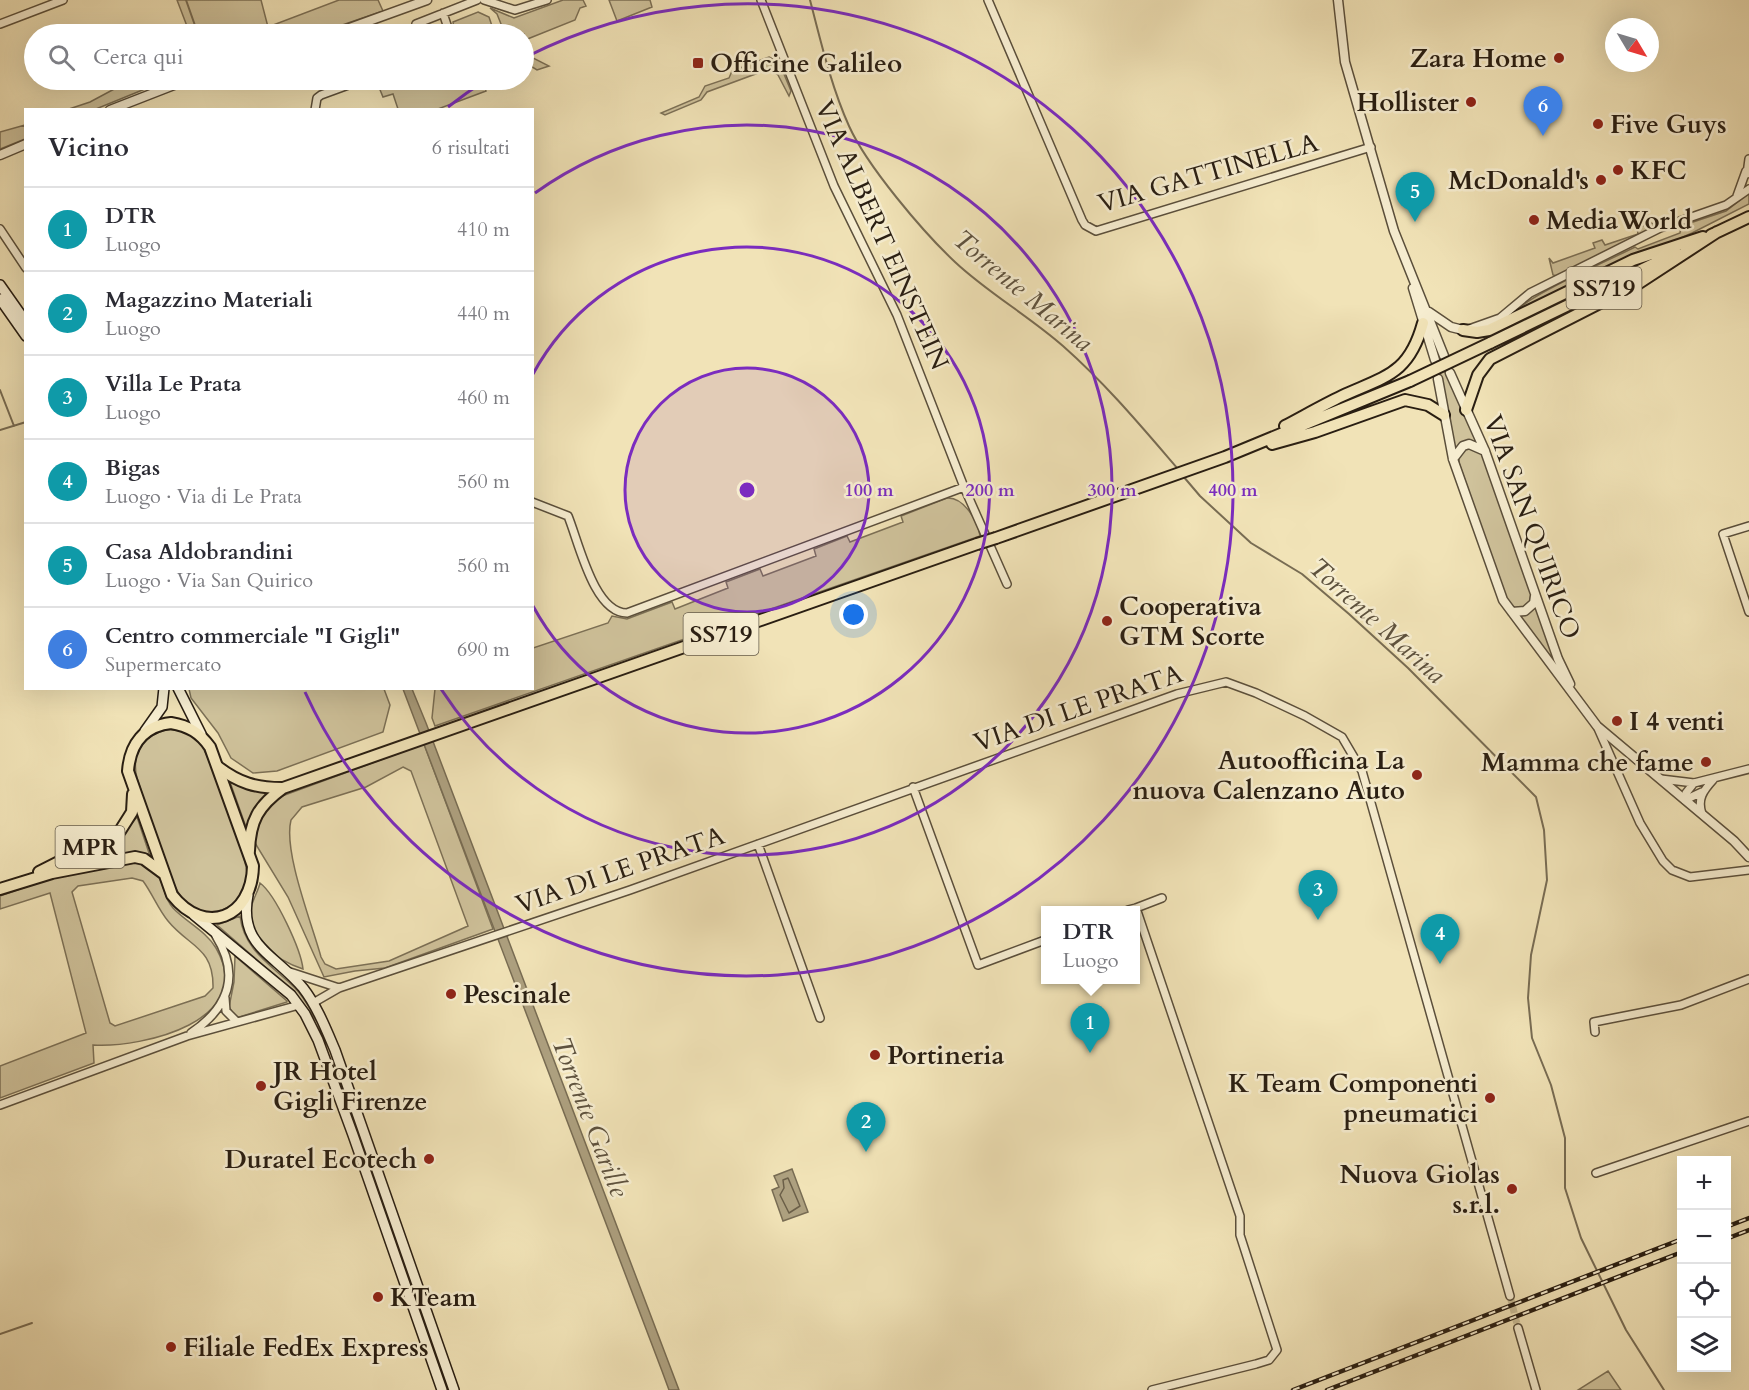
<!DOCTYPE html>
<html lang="it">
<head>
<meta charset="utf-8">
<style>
  body { margin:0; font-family:Cardo,serif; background:#f7f7f7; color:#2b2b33 }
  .controls { position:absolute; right:18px; bottom:18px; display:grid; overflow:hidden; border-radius:0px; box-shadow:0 6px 24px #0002 }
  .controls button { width:54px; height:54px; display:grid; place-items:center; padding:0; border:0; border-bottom:2px solid #e1e1e2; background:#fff; color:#2b2b33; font:30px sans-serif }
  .compass { position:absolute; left:1605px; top:18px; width:54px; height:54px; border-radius:50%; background:#fff; box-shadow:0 6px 24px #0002; rotate:128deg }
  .you { position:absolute; left:854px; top:615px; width:21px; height:21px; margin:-15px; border:4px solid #fff; border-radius:50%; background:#1a73e8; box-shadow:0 0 0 9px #1a73e833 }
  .badge { display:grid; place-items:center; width:39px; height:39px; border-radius:50%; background:#b45309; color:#fff; font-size:20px; font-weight:700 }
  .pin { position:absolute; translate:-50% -50px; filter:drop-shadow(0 2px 3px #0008) }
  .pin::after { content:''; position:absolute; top:32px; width:21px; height:18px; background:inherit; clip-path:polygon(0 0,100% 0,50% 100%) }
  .popup { position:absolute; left:1041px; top:906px; width:99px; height:78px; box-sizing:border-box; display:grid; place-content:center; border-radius:0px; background:#fff; filter:drop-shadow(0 2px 4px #0005); font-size:20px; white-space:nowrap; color:#7c7c81 }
  .popup b { font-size:22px; color:#2b2b33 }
  .popup::after { content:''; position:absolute; left:50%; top:100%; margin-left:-12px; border:12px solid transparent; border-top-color:#fff }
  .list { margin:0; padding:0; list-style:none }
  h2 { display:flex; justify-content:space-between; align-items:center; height:78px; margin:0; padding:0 24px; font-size:26px }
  h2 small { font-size:20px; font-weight:400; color:#7c7c81 }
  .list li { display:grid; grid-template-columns:39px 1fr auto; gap:18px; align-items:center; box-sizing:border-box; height:84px; padding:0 24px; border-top:2px solid #e1e1e2 }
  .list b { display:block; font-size:22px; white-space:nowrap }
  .list p { margin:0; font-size:20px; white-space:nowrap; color:#7c7c81 }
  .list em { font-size:20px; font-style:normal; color:#7c7c81 }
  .icon { flex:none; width:33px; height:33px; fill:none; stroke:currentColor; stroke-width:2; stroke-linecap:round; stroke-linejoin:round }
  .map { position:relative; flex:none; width:1749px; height:1390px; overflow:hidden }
  .search { position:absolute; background:#fff; box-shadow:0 6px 24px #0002; left:24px; top:24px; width:510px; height:66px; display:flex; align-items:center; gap:15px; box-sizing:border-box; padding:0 21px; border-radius:33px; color:#7c7c81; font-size:22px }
  .panel { position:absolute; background:#fff; box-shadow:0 6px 24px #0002; left:24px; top:108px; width:510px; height:582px; border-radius:0px }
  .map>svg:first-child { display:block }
</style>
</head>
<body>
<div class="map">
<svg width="1749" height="1390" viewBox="0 0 1749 1390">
  <rect width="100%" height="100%" fill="#f1e3b7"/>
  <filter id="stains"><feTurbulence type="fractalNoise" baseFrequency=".00333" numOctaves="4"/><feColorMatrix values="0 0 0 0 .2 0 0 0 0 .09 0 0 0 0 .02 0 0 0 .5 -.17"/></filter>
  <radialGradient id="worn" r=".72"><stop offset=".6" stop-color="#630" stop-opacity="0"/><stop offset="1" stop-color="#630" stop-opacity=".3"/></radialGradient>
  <!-- green -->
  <path fill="#cfc29b" stroke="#7c7056" stroke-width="1.5" fill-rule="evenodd" d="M 177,0 L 261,0 L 268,27 L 339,0 L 378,0 L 383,11 L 316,34 L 190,34 Z
    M 563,0 L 583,0 L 586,6 L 580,8 L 575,20 L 525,40 L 531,57 L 549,66 L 537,70 L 524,62 L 524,34 L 512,34 L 512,27 L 503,29 L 497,14 L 490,8 L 514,18 Z
    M 609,0 L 650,0 L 652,7 L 617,21 Z
    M 478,12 L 489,17 L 494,32 L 455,34 L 453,22 Z
    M 769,57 L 779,62 L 791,91 L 789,96 L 778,75 L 769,69 L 707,92 L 701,100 L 665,115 L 661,113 L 699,97 L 705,86 L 729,78 L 732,71 Z
    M 131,80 L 167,80 L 96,109 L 69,109 L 90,102 Z
    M 376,80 L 482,80 L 486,91 L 438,109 L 398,109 L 393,94 L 383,97 Z
    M 25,125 L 25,139 L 0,149 L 0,132 Z
    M 1749,193 L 1749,204 L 1692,233 L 1520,309 C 1525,297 1616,257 1635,247 L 1638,249 L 1680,233 L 1681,226 L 1726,211 Z
    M 1651,223 L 1654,224 L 1652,228 L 1557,276 L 1553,275 L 1549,258 L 1553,263 L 1595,248 L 1593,243 L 1602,240 L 1605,245 L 1638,234 L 1637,228 Z
    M 1437,355 L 1478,442 L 1470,441 L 1454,450 Z
    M 1468,447 L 1482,453 L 1531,593 L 1530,602 L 1524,608 L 1515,608 L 1508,603 L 1459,463 L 1459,455 Z
    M 947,498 C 964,497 978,521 980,536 L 435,726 L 432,718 L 435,689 L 532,688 L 533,648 L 608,623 L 612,616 L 627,619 L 672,602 L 675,609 L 728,588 L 726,582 L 760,569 L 763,576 L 816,556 L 814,549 L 847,536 L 850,542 L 903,522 L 901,516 Z
    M 1536,606 L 1554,658 L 1553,661 L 1517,615 Z
    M 189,689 L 384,689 L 390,705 L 383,732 L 277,771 L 253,773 L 231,758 L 218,733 L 191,698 Z
    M 166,730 C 179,729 190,732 199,742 C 209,753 248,861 247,875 C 245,890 238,904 222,910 C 209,914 194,911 184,901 C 170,887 145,802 137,778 C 131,755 143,735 166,730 Z
    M 424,744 L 493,929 L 385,968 L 355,971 L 324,977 L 288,897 L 255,843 L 255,833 L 262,813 L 282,796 ZM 403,767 L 411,771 L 468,926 L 389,961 L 336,969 L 325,964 L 321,957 C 312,924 283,851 291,820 L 302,807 L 366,787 Z
    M 230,782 L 249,790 L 269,792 L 255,807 L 246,827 Z
    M 137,817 L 151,859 L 50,872 L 127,829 Z
    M 139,861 C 144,864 151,867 155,871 C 164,880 163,898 173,908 C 186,922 206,931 216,948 C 258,1021 143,1048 93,1045 L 94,1063 L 0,1098 L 0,1066 L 86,1033 L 50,893 L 0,909 L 0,896 L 54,877 ZM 132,878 L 143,881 C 152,893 158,909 168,921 C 189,947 214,947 213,988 L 205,996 L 115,1026 L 110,1023 L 72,892 L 78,886 Z
    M 260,883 C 276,895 301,950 303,969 C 278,961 247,939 251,909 C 252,900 258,892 260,883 Z
    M 240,916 C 244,951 272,965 295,988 C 305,998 311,1011 318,1023 L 295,993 L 217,925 Z
    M 235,956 L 287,1001 L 287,1002 L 236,1018 L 229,1007 L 234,982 Z
    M 1608,1371 L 1621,1390 L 1578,1390 Z"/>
  <!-- water -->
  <path fill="#ada07f" stroke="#786c53" stroke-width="1.5" d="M 403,689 L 412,689 L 426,723 L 679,1390 L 669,1390 L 662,1371 Z
    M 792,1169 L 808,1212 L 783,1221 L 772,1190 L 779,1187 L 774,1176 Z"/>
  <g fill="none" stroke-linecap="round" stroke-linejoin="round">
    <!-- shore -->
    <path stroke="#6b5f48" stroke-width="1.5" d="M 788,1178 L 800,1206 L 789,1213 L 780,1195 L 784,1188 L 783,1180 Z"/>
    <!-- stream -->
    <path stroke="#786c53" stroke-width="2" d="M 186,0 L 198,34
      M 810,0 C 821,42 831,86 849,126 C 867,166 923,232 955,262 C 988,293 1029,316 1063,346 C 1106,384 1141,426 1178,469
      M 0,390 L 14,426
      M 0,430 L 26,422
      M 1183,476 L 1200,496 L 1251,543 L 1302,574 L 1349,614 L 1408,668 L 1536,797 L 1544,830 L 1547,880 L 1531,955 L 1528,998 L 1532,1038 L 1551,1085 L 1565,1138 L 1565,1188 L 1581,1238 L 1626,1330 L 1664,1390
      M 0,1334 L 32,1323"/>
    <!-- minor-tunnel -->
    <path stroke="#c9bc96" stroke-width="7" stroke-dasharray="7 3.5" stroke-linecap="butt" d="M 1510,1296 L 1518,1328"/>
    <!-- minor casing -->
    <g stroke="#5b4f3b" stroke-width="10">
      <path id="minor" d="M 484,0 L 515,10 L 547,0
        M 761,0 L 834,186 L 897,315 L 964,487 L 1007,584
        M 988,0 L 1082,220 L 1085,225 L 1096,231 L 1371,147
        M 443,13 L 450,34
        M 0,24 L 63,0
        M 416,24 L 477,0
        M 315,110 L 317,98 L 321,95 L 362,80
        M 1747,174 L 1749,159
        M 1737,196 L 1746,171
        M 0,229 L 26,268
        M 1469,329 L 1500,318 L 1530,293 L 1660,228 L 1726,205 L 1749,189
        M 532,502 L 568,516 C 579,543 594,613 627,613 L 964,487
        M 1749,526 L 1723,534 L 1749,612
        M 1597,726 L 1640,823 L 1663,861 L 1672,870 L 1690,877 L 1749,870
        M 1661,779 L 1694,783 L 1749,769
        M 913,787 L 978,965 L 1045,940
        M 1685,800 L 1686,793 L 1694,783
        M 1685,800 L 1702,792
        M 1702,814 C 1697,799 1703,791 1713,780
        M 758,844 L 820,1018
        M 1136,908 L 1162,898
        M 1128,910 L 1136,908 L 1240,1216 L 1240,1235 L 1277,1350 L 1269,1360 L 1256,1364 L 1152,1390
        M 290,972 L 339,988
        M 225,998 L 226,1011 L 236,1021
        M 313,1003 L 339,988 L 630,890 L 1177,694 L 1226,682 L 1256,693 L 1305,716 L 1342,737 L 1362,771 L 1510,1296
        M 1595,1032 L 1594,1022 L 1681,1005 L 1749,979
        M 191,1033 C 228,1008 241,976 216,936
        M 0,1105 L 187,1036 L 299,1005
        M 1596,1173 L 1749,1121
        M 1518,1328 L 1536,1390"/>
    </g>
    <!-- tertiary casing -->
    <g stroke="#5b4f3b" stroke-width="11">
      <path id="tertiary" d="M 1338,0 L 1345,62 L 1394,231 L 1444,356
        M 333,34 L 427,0
        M 110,110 L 187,80
        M 0,155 L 26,144
        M 1413,288 L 1435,360
        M 1429,312 L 1451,327 L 1463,330
        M 1450,373 L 1485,451 L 1558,659 L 1570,684
        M 1438,379 L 1453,459 L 1503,600 L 1597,726 L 1734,841 L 1749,857
        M 1453,459 L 1463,446 L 1469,444 L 1485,451
        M 1512,612 L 1525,611 L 1534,603 L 1535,596"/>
    </g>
    <!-- secondary casing -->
    <g stroke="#291e12" stroke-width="12">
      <path id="secondary" d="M 0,285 L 26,322
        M 0,299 L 26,336
        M 178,688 L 201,734
        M 145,731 L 162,707 L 164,688
        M 248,895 C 238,946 275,954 303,988 C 317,1006 326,1029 335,1050 L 454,1390
        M 194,915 L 291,995 L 305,1014 L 318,1040 L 353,1135 L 442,1390"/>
    </g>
    <!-- primary casing -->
    <g stroke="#291e12" stroke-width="14">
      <path id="primary" d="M 171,723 C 189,726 200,733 210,747 L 253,866 C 252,918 205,937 172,895 L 128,771 C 130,744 144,726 171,723 Z
        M 39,872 L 120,831 L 132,812 L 133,794
        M 0,889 L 52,873 L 135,857 L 144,859 L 163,873"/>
    </g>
    <!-- trunk casing -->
    <g stroke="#291e12" stroke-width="14">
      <path id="trunk" d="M 1711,235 L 1749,217
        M 1463,330 L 1477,332 L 1489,330 L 1633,260 L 1703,237
        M 1490,343 L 1676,253
        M 1466,410 L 1478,375 L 1490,359 L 1639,283 L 1717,232
        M 1285,426 C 1304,416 1323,405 1342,396 C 1386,376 1409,374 1423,323
        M 1272,444 L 1315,432 L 1405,400 L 1428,405 L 1444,415
        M 996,538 L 1225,457 L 1410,381
        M 218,767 C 239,783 256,788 282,788
        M 249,851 C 250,821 258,806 283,788 L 977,544"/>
    </g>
    <!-- minor -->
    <use href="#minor" stroke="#f6edd0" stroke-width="7"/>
    <!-- tertiary -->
    <use href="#tertiary" stroke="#f6edd0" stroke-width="8"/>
    <!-- secondary -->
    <use href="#secondary" stroke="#f6edd0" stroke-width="9"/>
    <!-- primary -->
    <use href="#primary" stroke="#f1e3b7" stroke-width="10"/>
    <!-- trunk -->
    <use href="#trunk" stroke="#f1e3b7" stroke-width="10"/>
    <!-- rail casing -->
    <g stroke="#291e12" stroke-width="4.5">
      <path id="rail" d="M 1726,1227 L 1749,1218
        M 1726,1239 L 1749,1230
        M 1293,1390 L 1682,1239
        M 1327,1390 L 1682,1252"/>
    </g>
    <!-- rail -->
    <use href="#rail" stroke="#f6edd0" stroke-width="2" stroke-dasharray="7" stroke-linecap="butt"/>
    <!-- trunk-bridge casing -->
    <g stroke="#291e12" stroke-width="14" stroke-linecap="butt">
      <path id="trunk-bridge" d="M 1410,381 L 1490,343
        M 977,544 L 996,538"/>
    </g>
    <!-- trunk-bridge -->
    <use href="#trunk-bridge" stroke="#f1e3b7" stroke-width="10"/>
  </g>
  <!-- distance rings -->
  <circle cx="747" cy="490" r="122" fill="#7b2cbf" fill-opacity=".12"/>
  <g fill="none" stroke="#7b2cbf" stroke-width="3">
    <circle cx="747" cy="490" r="122"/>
    <path d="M533 374A243 243 0 1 1 533 606"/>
    <path d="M535 193A365 365 0 1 1 441 689"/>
    <path d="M448 107A486 486 0 0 1 486 80M526 57A486 486 0 1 1 305 692"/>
  </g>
  <!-- markers -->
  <g fill="#8f2418" stroke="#f6edd0" stroke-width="2">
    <circle cx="1559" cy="58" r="6"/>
    <rect x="692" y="57" width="12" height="12" rx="3"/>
    <circle cx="1471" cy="102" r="6"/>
    <circle cx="1598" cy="124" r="6"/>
    <circle cx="1618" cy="170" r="6"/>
    <circle cx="1601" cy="180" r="6"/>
    <circle cx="1534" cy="220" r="6"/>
    <circle cx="1107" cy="621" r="6"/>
    <circle cx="1617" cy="721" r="6"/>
    <circle cx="1706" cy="762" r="6"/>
    <circle cx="1417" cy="775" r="6"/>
    <circle cx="451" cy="994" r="6"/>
    <circle cx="875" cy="1055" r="6"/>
    <circle cx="261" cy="1086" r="6"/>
    <circle cx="1490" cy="1098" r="6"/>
    <circle cx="429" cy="1159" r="6"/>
    <circle cx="1512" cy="1189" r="6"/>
    <circle cx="378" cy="1297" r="6"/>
    <circle cx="171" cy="1347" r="6"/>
  </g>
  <g text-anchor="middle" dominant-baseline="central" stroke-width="5" stroke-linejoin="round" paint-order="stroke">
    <!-- shield labels -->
    <g fill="#f6edd0" stroke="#665c4b" stroke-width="1.5">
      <rect x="1566.5" y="267" width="75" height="42" rx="4.5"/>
      <rect x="683.5" y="613" width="75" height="42" rx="4.5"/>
      <rect x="55.5" y="826" width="69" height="42" rx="4.5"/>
    </g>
    <g font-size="24" font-weight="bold" fill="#291e12">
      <text x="1604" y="288">SS719</text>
      <text x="721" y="634">SS719</text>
      <text x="90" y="847">MPR</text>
    </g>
    <!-- poi labels -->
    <g font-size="26" font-weight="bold" fill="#291e12" stroke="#f6edd0" text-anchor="start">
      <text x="1547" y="58" text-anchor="end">Zara Home</text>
      <text x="710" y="63">Officine Galileo</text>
      <text x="1459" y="102" text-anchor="end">Hollister</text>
      <text x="1610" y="124">Five Guys</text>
      <text x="1630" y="170">KFC</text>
      <text x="1589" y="180" text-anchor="end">McDonald's</text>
      <text x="1546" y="220">MediaWorld</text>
      <text x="1119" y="606">Cooperativa<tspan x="1119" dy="30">GTM Scorte</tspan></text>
      <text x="1629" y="721">I 4 venti</text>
      <text x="1405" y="760" text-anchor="end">Autoofficina La<tspan x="1405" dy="30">nuova Calenzano Auto</tspan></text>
      <text x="1694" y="762" text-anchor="end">Mamma che fame</text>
      <text x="463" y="994">Pescinale</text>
      <text x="887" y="1055">Portineria</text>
      <text x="273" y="1071">JR Hotel<tspan x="273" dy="30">Gigli Firenze</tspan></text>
      <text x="1478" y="1083" text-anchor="end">K Team Componenti<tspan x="1478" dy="30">pneumatici</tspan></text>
      <text x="417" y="1159" text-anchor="end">Duratel Ecotech</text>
      <text x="1500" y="1174" text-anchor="end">Nuova Giolas<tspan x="1500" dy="30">s.r.l.</tspan></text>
      <text x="390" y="1297">KTeam</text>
      <text x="183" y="1347">Filiale FedEx Express</text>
    </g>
    <!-- street labels -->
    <g font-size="26" fill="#291e12" stroke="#f6edd0">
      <text transform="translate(1208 173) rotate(-16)">VIA GATTINELLA</text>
      <text transform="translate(882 235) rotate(66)">VIA ALBERT EINSTEIN</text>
      <text transform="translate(1532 527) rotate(70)">VIA SAN QUIRICO</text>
      <text transform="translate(1078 708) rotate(-19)">VIA DI LE PRATA</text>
      <text transform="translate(620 870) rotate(-19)">VIA DI LE PRATA</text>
    </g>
    <!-- water labels -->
    <g font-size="27" font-style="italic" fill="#5e523e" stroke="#f6edd0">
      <text transform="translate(1023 291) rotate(40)">Torrente Marina</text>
      <text transform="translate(1377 621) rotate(42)">Torrente Marina</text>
      <text transform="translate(590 1117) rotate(69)">Torrente Garille</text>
    </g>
  </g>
  <circle cx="747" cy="490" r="9" fill="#7b2cbf" stroke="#f6edd0" stroke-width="3"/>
  <g font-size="18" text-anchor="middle" font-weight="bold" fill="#7b2cbf" stroke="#f6edd0" stroke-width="5" stroke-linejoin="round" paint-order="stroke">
    <text x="869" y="496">100 m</text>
    <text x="990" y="496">200 m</text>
    <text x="1112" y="496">300 m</text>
    <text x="1233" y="496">400 m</text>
  </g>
  <rect width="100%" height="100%" filter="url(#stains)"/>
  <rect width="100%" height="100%" fill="url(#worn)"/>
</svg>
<div class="controls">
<button>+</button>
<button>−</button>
<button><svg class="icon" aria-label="locate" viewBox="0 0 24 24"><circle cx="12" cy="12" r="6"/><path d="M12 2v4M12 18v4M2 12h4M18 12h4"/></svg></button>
<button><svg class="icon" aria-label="layers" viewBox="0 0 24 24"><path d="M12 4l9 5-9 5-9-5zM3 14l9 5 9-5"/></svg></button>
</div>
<svg class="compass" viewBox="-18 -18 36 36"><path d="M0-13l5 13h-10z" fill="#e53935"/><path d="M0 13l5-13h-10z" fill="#7c7c81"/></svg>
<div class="you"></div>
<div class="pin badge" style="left:1090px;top:1053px;background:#0f9aa8">1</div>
<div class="popup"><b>DTR</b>Luogo</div>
<div class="pin badge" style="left:866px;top:1152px;background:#0f9aa8">2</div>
<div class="pin badge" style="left:1318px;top:920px;background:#0f9aa8">3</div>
<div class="pin badge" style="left:1440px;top:964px;background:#0f9aa8">4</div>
<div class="pin badge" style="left:1415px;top:222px;background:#0f9aa8">5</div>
<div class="pin badge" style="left:1543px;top:136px;background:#3f7fe0">6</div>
<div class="search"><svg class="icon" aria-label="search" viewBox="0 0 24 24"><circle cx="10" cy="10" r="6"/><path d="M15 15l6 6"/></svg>Cerca qui</div>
<section class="panel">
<h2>Vicino<small>6 risultati</small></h2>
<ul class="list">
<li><span class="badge" style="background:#0f9aa8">1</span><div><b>DTR</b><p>Luogo</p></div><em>410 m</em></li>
<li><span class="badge" style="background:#0f9aa8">2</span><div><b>Magazzino Materiali</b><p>Luogo</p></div><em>440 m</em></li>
<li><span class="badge" style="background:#0f9aa8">3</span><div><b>Villa Le Prata</b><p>Luogo</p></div><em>460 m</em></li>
<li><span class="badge" style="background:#0f9aa8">4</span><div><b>Bigas</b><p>Luogo · Via di Le Prata</p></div><em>560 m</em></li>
<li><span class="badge" style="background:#0f9aa8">5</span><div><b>Casa Aldobrandini</b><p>Luogo · Via San Quirico</p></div><em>560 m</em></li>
<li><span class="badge" style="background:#3f7fe0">6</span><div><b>Centro commerciale &quot;I Gigli&quot;</b><p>Supermercato</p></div><em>690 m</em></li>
</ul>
</section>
</div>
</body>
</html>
